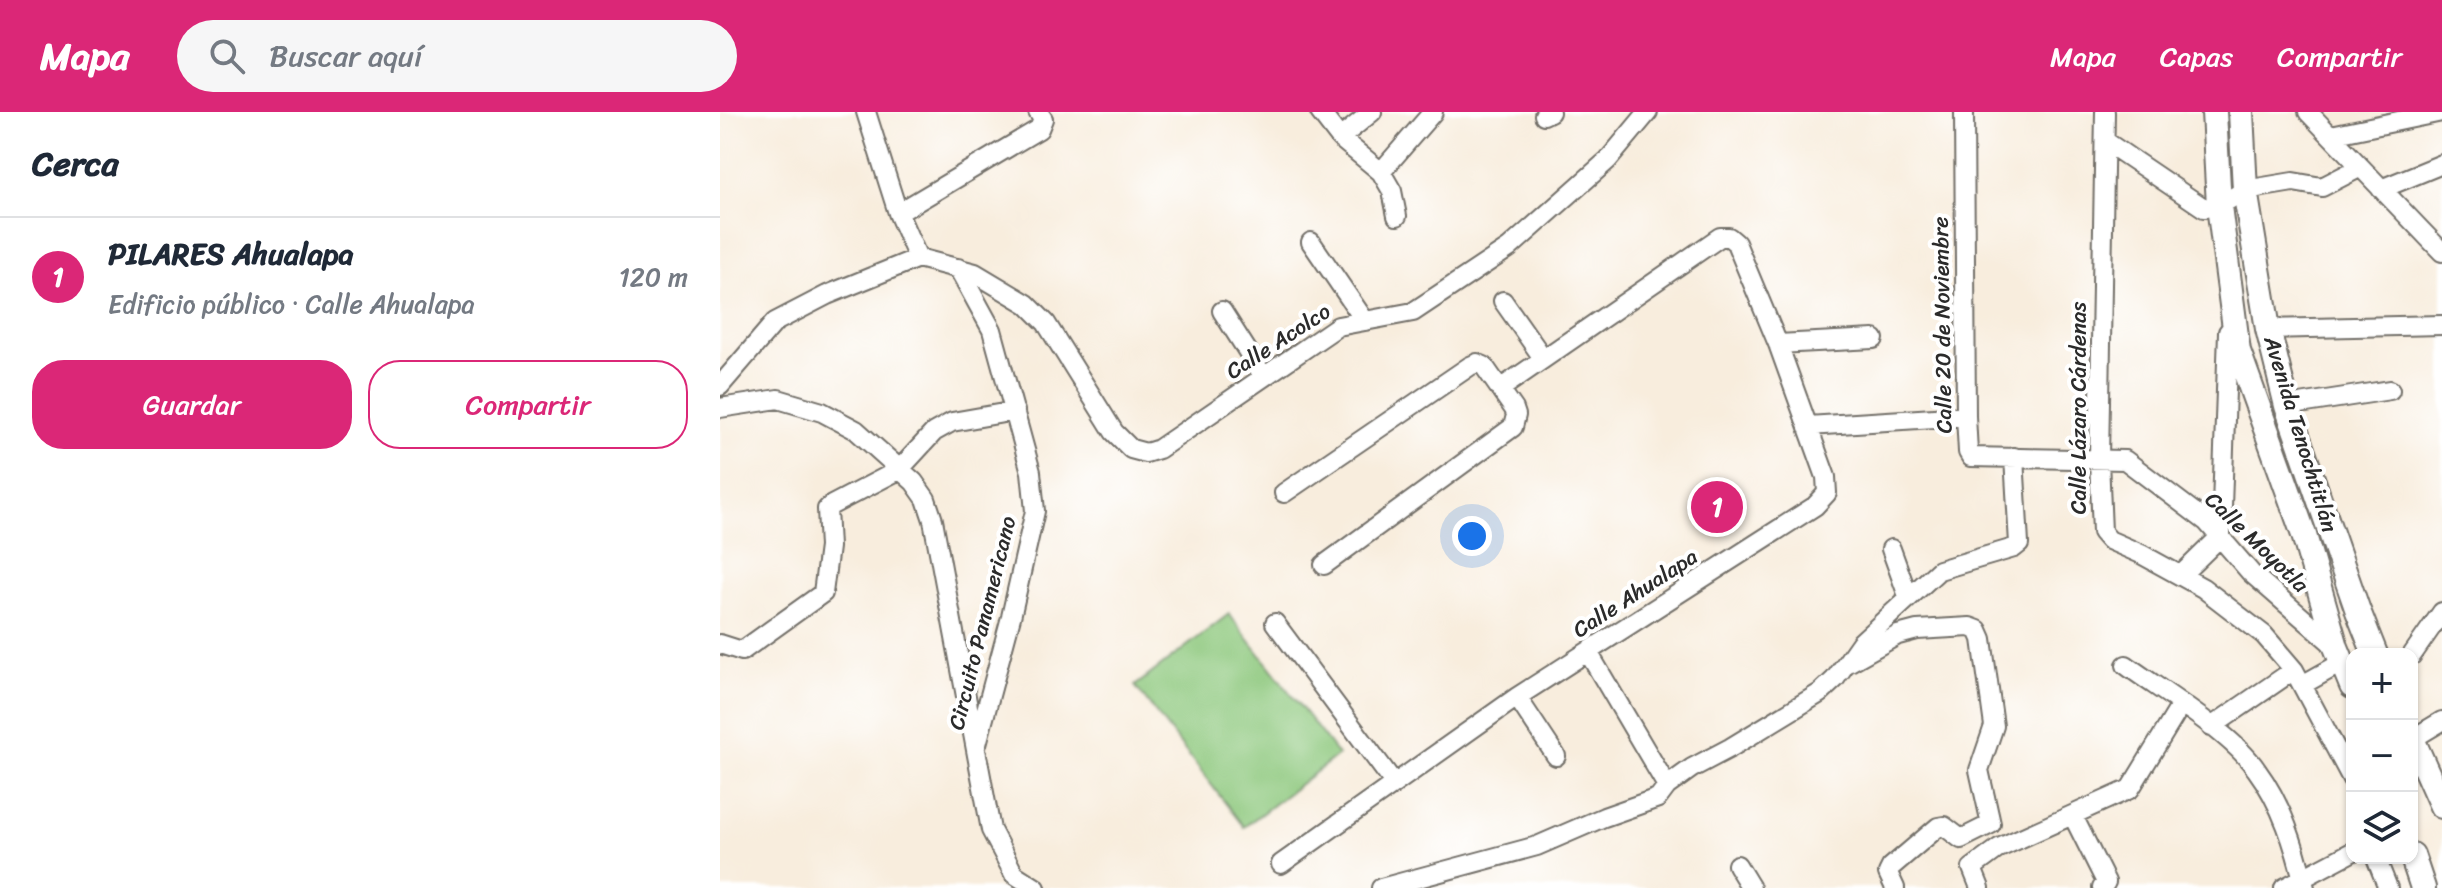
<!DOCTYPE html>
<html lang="es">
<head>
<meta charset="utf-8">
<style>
  body { margin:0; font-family:Sriracha,sans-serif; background:#f6f6f7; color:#1f2937 }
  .controls { position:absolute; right:24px; bottom:24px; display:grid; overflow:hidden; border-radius:16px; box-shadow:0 2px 6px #0004 }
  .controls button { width:72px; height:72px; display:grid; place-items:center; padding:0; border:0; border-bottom:2px solid #e0e1e3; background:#fff; color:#1f2937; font:40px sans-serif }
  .you { position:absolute; left:752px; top:424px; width:28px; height:28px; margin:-20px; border:6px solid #fff; border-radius:50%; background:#1a73e8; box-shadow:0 0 0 12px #1a73e833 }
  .badge { display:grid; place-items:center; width:52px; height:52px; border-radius:50%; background:#db2777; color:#fff; font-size:26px; font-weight:700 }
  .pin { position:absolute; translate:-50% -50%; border:4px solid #fff; box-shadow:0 2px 8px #0006 }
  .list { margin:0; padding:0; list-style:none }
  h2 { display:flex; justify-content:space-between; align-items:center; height:104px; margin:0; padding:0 32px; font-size:34px }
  h2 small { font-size:26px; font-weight:400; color:#747a83 }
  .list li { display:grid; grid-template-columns:52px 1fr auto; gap:24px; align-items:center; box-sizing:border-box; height:120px; padding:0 32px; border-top:2px solid #e0e1e3 }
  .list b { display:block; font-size:30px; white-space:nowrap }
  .list p { margin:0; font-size:26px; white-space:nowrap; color:#747a83 }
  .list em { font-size:26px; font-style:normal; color:#747a83 }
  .actions { display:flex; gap:16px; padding:24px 32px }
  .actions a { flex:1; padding:18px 0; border:2px solid #db2777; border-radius:32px; text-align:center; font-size:28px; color:#db2777 }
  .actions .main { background:#db2777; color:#fff }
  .icon { flex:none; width:44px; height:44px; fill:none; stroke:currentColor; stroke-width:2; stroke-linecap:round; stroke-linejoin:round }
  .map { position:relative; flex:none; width:1722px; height:776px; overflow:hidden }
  header { display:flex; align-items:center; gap:48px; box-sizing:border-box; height:112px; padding:0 40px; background:#db2777; color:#fff }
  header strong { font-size:38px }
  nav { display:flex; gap:44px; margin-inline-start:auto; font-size:28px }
  .search { width:560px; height:72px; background:#f6f6f7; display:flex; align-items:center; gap:20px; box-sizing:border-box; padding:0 28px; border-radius:44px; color:#747a83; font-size:30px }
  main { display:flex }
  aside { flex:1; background:#fff }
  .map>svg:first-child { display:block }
</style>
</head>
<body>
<header>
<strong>Mapa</strong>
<div class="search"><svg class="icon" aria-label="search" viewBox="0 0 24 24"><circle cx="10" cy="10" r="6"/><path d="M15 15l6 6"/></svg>Buscar aquí</div>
<nav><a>Mapa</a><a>Capas</a><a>Compartir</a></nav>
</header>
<main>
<aside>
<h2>Cerca<small></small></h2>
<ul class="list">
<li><span class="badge">1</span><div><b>PILARES Ahualapa</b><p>Edificio público · Calle Ahualapa</p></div><em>120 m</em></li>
</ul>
<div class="actions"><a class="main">Guardar</a><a>Compartir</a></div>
</aside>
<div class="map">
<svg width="1722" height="776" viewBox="0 0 1722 776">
  <rect width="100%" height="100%" fill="#fff"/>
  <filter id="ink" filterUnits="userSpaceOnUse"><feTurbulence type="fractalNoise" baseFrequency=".0125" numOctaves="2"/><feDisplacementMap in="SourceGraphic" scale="16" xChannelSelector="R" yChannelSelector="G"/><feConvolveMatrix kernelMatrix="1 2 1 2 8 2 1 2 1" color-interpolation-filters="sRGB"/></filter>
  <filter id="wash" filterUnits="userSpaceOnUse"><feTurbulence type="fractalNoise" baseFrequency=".006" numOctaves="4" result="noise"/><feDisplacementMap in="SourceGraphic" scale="32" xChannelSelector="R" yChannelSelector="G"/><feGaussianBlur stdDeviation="1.8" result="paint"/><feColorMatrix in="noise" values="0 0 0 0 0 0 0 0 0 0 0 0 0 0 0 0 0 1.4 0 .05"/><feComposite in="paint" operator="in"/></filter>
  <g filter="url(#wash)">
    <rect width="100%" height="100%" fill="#f8eddd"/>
    <!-- green -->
    <path fill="#8cc77c" stroke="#5c7954" stroke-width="2" d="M 509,502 L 618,643 L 524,715 L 415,574 Z"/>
  </g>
  <g filter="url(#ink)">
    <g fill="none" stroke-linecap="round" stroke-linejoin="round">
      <!-- minor casing -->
      <g stroke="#736f69" stroke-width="22">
        <path id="minor" d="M 146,0 L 178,101 L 198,146
          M 600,0 L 620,26 L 661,60 L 672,79 L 677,104
          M 1244,0 L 1246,304 L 1248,340 L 1251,345 L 1405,348 L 1487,410 L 1531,461 L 1616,535
          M 1385,0 L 1379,347 L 1382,420 L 1389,428 L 1421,442 L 1483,476 L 1544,523 L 1574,558 L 1632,667
          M 1588,0 L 1722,140
          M 824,3 L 830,0
          M 1611,23 L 1722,0
          M 620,26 L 652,0
          M 1385,29 L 1484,96 L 1499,94 L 1525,78 L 1573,70 L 1602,75 L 1639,56
          M 661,60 L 713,0
          M 1661,77 L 1722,52
          M 178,101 L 319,17 L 323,7 L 318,0
          M 591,130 L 645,209
          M 198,146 L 255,161 L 307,192 L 326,211 L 394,320 L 411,337 L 426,341 L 439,337 L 618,214 L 693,200 L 789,136 L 888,48 L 928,0
          M 238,156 L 272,218 L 311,360 L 315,399 L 291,505 L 257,632
          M 783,189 L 823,246
          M 502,199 L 544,265
          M 1548,217 L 1722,213
          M 1058,232 L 1154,227
          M 0,274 L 55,210 L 107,183 L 198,146
          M 1567,294 L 1670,278
          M 0,296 L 58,287 L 102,300 L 136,318 L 194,370 L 206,387 L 213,408 L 271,718 L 294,762 L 316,776
          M 1088,314 L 1246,304
          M 564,381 L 750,254 L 757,251 L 764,254 L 794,297 L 796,303 L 793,315 L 604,453
          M 1171,437 L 1188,484
          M 1461,463 L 1501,424 L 1508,220
          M 555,511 L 674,671
          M 0,532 L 22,539 L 103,481 L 109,435 L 107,397 L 110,394 L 179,358 L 214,320 L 232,310 L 295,299
          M 868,540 L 947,674
          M 1692,543 L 1722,500
          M 1130,550 L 1178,523 L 1197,518 L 1250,515 L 1258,518 L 1262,527 L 1274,614 L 1259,658 L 1271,712 L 1241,727 L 1224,714 L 1218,715 L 1171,755 L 1168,761 L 1175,776
          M 1406,553 C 1443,580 1511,621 1536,657 C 1562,692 1575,734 1585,776
          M 1582,573 L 1623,550
          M 797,585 L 836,644
          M 1491,615 L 1574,558
          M 1692,627 L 1722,609
          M 1353,704 L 1386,770 L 1382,776
          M 1656,746 L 1668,776
          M 561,752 L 797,585 L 1095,394 L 1107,381 L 1106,365 L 1058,232 L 1016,131 L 1009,125 L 1000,125 L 780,277
          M 1017,753 L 1031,776
          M 661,776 L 817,734 L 884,705 L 938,686 L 947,674 L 972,656 L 1010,636 L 1100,581 L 1115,567 L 1141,530 L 1219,458 L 1294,436 L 1299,432 L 1294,345
          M 1260,776 L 1252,756 L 1279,736 L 1410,677 L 1461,593
          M 1564,776 L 1632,740"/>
      </g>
      <!-- major casing -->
      <g stroke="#736f69" stroke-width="28">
        <path id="major" d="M 1494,0 L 1499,94 L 1518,239 L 1584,423 L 1616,535 L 1632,574
          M 1521,0 L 1525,78 L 1548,217 L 1567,294 L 1638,499 L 1655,542
          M 1692,627 L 1722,694
          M 1692,743 L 1703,776"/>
      </g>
      <!-- minor -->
      <use href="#minor" stroke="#fff" stroke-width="18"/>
      <!-- major -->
      <use href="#major" stroke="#fff" stroke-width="24"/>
    </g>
  </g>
  <g text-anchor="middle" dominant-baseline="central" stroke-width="8" stroke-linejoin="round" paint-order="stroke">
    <!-- street labels -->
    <g font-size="22" fill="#2b2b2b" stroke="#fff">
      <text transform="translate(1222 213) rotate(-91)">Calle 20 de Noviembre</text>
      <text transform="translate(558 229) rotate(-33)">Calle Acolco</text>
      <text transform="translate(1358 296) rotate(-90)">Calle Lázaro Cárdenas</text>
      <text transform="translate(1581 322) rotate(73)">Avenida Tenochtitlán</text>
      <text transform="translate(1537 430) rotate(44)">Calle Moyotla</text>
      <text transform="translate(915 481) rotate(-33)">Calle Ahualapa</text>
      <text transform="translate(262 511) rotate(-76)">Circuito Panamericano</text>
    </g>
  </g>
</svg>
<div class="controls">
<button>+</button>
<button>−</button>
<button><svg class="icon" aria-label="layers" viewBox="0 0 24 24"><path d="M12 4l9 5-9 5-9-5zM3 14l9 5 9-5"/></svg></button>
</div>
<div class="you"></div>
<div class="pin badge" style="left:997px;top:395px">1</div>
</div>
</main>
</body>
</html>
